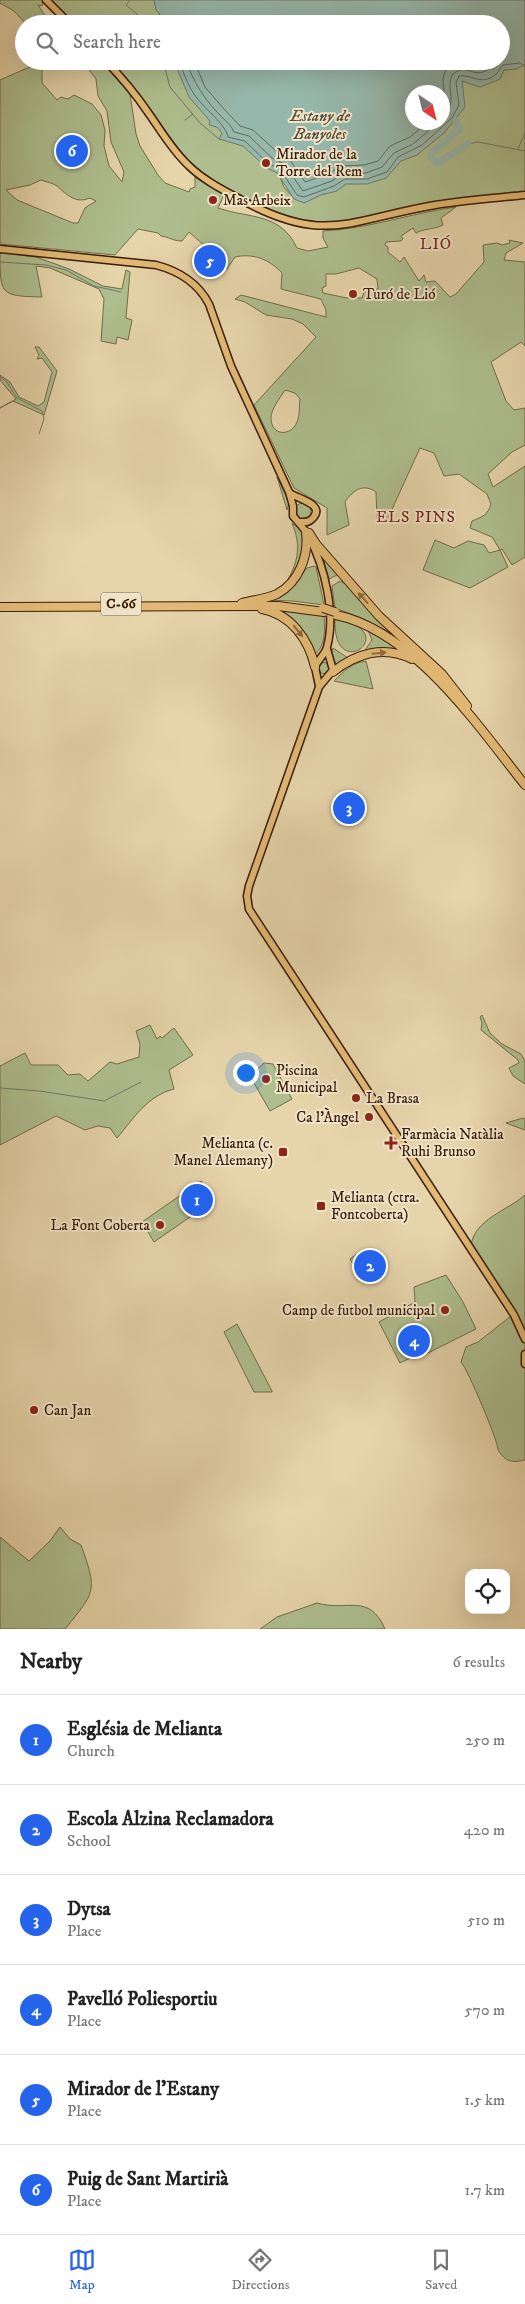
<!DOCTYPE html>
<html lang="en">
<head>
<meta charset="utf-8">
<style>
  body { margin:0; font-family:"IM FELL DW Pica",serif; background:#f2f2f2; color:#222 }
  .controls { position:absolute; right:15px; bottom:15px; display:grid; overflow:hidden; border-radius:10px; box-shadow:0 5px 20px #0002 }
  .controls button { width:45px; height:45px; display:grid; place-items:center; padding:0; border:0; border-bottom:1px solid #e0e0e0; background:#fff; color:#222; font:25px sans-serif }
  .compass { position:absolute; left:405px; top:85px; width:45px; height:45px; border-radius:50%; background:#fff; box-shadow:0 5px 20px #0002; rotate:145deg }
  .you { position:absolute; left:245px; top:1072px; width:18px; height:18px; margin:-12px; border:4px solid #fff; border-radius:50%; background:#1a73e8; box-shadow:0 0 0 8px #1a73e833 }
  .badge { display:grid; place-items:center; width:32px; height:32px; border-radius:50%; background:#2563eb; color:#fff; font-size:16px; font-weight:700 }
  .pin { position:absolute; translate:-50% -50%; border:2px solid #fff; box-shadow:0 1px 5px #0006 }
  .list { margin:0; padding:0; list-style:none }
  h2 { display:flex; justify-content:space-between; align-items:center; height:65px; margin:0; padding:0 20px; font-size:21px }
  h2 small { font-size:16px; font-weight:400; color:#767676 }
  .list li { display:grid; grid-template-columns:32px 1fr auto; gap:15px; align-items:center; box-sizing:border-box; height:90px; padding:0 20px; border-top:1px solid #e0e0e0 }
  .list b { display:block; font-size:19px; white-space:nowrap }
  .list p { margin:0; font-size:16px; white-space:nowrap; color:#767676 }
  .list em { font-size:16px; font-style:normal; color:#767676 }
  .icon { flex:none; width:28px; height:28px; fill:none; stroke:currentColor; stroke-width:2; stroke-linecap:round; stroke-linejoin:round }
  .map { position:relative; flex:none; width:525px; height:1629px; overflow:hidden }
  .search { position:absolute; background:#fff; box-shadow:0 5px 20px #0002; left:15px; right:15px; top:15px; height:55px; display:flex; align-items:center; gap:12px; box-sizing:border-box; padding:0 18px; border-radius:28px; color:#767676; font-size:19px }
  .sheet { height:605px; background:#fff }
  nav { display:flex; justify-content:space-around; align-items:center; box-sizing:border-box; height:70px; border-top:1px solid #e0e0e0; background:#fff; font-size:14px; color:#767676 }
  nav a { display:grid; justify-items:center; gap:2px }
  nav .on { color:#2563eb }
  .map>svg:first-child { display:block }
</style>
</head>
<body>
<div class="map">
<svg width="525" height="1629" viewBox="0 0 525 1629">
  <rect width="100%" height="100%" fill="#e6d4aa"/>
  <filter id="stains"><feTurbulence type="fractalNoise" baseFrequency=".004" numOctaves="4"/><feColorMatrix values="0 0 0 0 .2 0 0 0 0 .09 0 0 0 0 .02 0 0 0 .5 -.17"/></filter>
  <radialGradient id="worn" r=".72"><stop offset=".6" stop-color="#630" stop-opacity="0"/><stop offset="1" stop-color="#630" stop-opacity=".3"/></radialGradient>
  <!-- green -->
  <path fill="#aebe8e" stroke="#736c4a" fill-rule="evenodd" d="M 0,0 L 43,0 L 42,6 L 38,5 L 46,17 L 46,24 L 26,24 L 14,11 L 0,3 Z
    M 50,0 L 154,0 L 163,24 L 73,24 Z
    M 525,59 L 525,192 L 339,224 L 302,222 L 260,207 L 205,176 L 186,159 L 134,88 L 110,61 L 182,61 L 249,150 L 269,150 L 284,187 L 292,196 L 325,194 L 343,184 L 395,164 L 438,136 L 460,80 L 501,70 Z
    M 32,61 L 44,61 L 42,65 L 42,83 L 57,100 L 61,97 L 68,99 L 74,95 L 92,104 L 101,115 L 105,130 L 104,146 L 109,166 L 122,182 L 124,172 L 111,142 L 107,111 L 98,96 L 96,79 L 82,61 L 101,61 L 130,94 L 136,134 L 140,146 L 158,175 L 165,183 L 189,192 L 190,189 L 195,187 L 195,177 L 224,195 L 218,208 C 250,219 280,212 297,248 L 308,251 L 328,247 L 323,238 L 323,231 C 368,229 411,213 456,207 L 441,218 L 443,225 C 433,230 425,228 416,233 L 413,228 L 401,236 L 403,239 L 401,241 L 386,242 L 385,245 L 388,247 L 388,252 L 400,262 L 404,257 L 419,281 L 424,275 L 426,282 L 435,281 L 450,297 L 456,294 L 484,262 L 483,245 L 497,243 L 502,245 L 510,243 L 509,240 L 523,243 L 506,253 L 504,260 L 525,262 L 525,346 L 521,342 L 491,362 L 506,401 L 514,410 L 525,408 L 525,445 L 512,452 L 488,474 L 493,487 L 525,466 L 525,557 L 512,565 L 502,549 L 500,550 L 508,567 L 470,588 L 423,570 L 435,540 L 454,548 L 468,541 L 484,545 L 489,553 L 500,550 L 492,537 L 470,528 L 472,521 C 482,517 488,515 491,504 L 487,494 L 459,474 L 444,476 L 434,453 L 420,448 L 388,518 L 377,519 L 376,492 C 363,483 353,490 345,502 L 349,525 L 327,535 L 327,508 L 294,488 L 254,405 L 316,337 L 303,324 L 292,319 L 266,315 L 245,302 L 235,299 L 241,295 L 326,317 L 326,310 L 321,299 L 281,289 L 282,273 C 269,259 253,253 235,257 L 227,269 L 220,270 L 219,264 L 212,266 L 205,264 L 203,266 L 198,262 L 197,257 L 205,246 L 189,232 L 182,241 C 173,241 169,237 161,236 L 158,233 L 138,229 L 115,255 L 0,244 L 0,80 L 32,66 ZM 41,180 C 46,182 53,183 57,186 C 67,195 76,204 90,198 L 96,201 L 85,208 L 78,223 L 73,223 L 17,200 L 6,190 L 30,185 ZM 359,268 L 377,279 L 378,289 L 364,292 L 362,298 L 347,298 L 323,293 L 322,288 L 326,286 L 326,274 L 336,274 ZM 285,390 L 295,393 L 300,399 C 299,406 300,416 297,422 C 291,437 271,436 271,418 C 271,409 280,398 285,390 Z
    M 0,252 L 36,257 L 69,269 L 103,286 L 122,289 L 126,270 L 130,272 L 126,318 L 132,320 L 128,340 L 117,337 L 116,344 L 101,341 L 104,299 L 99,289 L 50,268 L 36,266 L 42,297 C 0,296 0,295 0,252 Z
    M 35,347 L 39,347 L 57,371 L 44,415 L 13,401 L 0,408 L 16,399 L 0,380 L 0,375 L 10,382 L 19,397 L 38,406 L 44,402 L 52,372 L 42,358 L 37,359 L 39,355 Z
    M 277,477 L 289,502 L 287,510 Z
    M295 511a8 8 0 1 1 16 0a8 8 0 1 1-16 0Z
    M 292,523 L 301,530 C 305,549 300,566 287,581 C 299,560 301,545 292,523 Z
    M 323,558 L 339,574 L 329,579 Z
    M 314,566 L 316,567 L 324,605 L 292,601 L 265,600 L 287,590 L 307,568 Z
    M 340,581 L 348,585 L 393,634 L 364,619 L 335,608 L 332,586 Z
    M 269,607 L 324,615 C 325,630 326,646 314,655 L 311,646 Z
    M 335,617 C 343,620 353,623 360,628 C 383,646 332,676 335,617 Z
    M 368,630 L 405,652 L 363,653 L 372,640 Z
    M 333,648 L 348,658 L 337,665 L 331,655 Z
    M 366,661 L 373,689 L 334,681 C 344,671 352,663 366,661 Z
    M318.5 668a5.5 5.5 0 1 1 11 0a5.5 5.5 0 1 1-11 0Z
    M 482,1015 L 490,1033 L 502,1044 L 521,1054 L 525,1061 L 525,1084 L 513,1076 L 509,1068 L 519,1063 L 518,1060 L 481,1030 L 482,1023 L 480,1017 Z
    M 150,1025 L 157,1039 L 160,1036 L 162,1038 L 174,1028 L 193,1055 L 169,1070 L 174,1089 C 147,1096 134,1118 117,1138 L 110,1128 L 98,1126 L 85,1130 L 56,1116 L 0,1145 L 0,1066 L 25,1053 L 31,1065 L 58,1065 L 68,1075 L 80,1074 L 88,1081 L 110,1062 L 117,1064 L 139,1057 L 140,1044 L 136,1031 Z
    M 264,1063 L 273,1064 L 292,1099 L 270,1111 L 250,1076 Z
    M 525,1119 L 525,1130 L 506,1123 L 523,1118 Z
    M 201,1181 L 213,1201 L 154,1242 L 142,1222 Z
    M 525,1195 L 525,1460 C 511,1463 506,1462 498,1450 C 499,1443 468,1370 461,1362 L 466,1347 L 478,1342 L 511,1316 L 471,1245 C 475,1219 507,1211 525,1195 Z
    M 364,1249 L 369,1257 L 355,1267 L 350,1259 Z
    M 446,1275 L 463,1302 L 476,1329 L 424,1355 L 422,1352 L 400,1363 L 379,1322 L 415,1302 L 414,1287 Z
    M 237,1324 L 272,1391 L 272,1392 L 254,1392 L 224,1332 Z
    M 60,1527 L 70,1539 L 81,1545 C 98,1592 95,1592 65,1629 L 0,1629 L 0,1537 L 29,1561 L 50,1541 Z
    M 317,1603 C 347,1612 369,1592 385,1629 L 260,1629 L 277,1617 Z"/>
  <!-- water -->
  <path fill="#96b8ac" stroke="#70796a" fill-rule="evenodd" d="M 154,0 L 525,0 L 525,64 L 517,69 L 504,70 L 500,79 L 480,87 L 462,81 L 465,107 L 444,133 L 417,155 L 401,161 L 386,178 L 367,184 L 346,184 L 337,191 L 321,195 L 304,203 L 294,199 L 277,173 L 267,168 L 243,146 L 219,139 L 222,133 L 217,127 L 209,125 L 210,121 L 189,97 L 174,61 L 501,61 L 501,24 L 158,24 L 156,19 L 160,14 L 156,10 ZM 412,92 L 442,92 L 442,122 L 412,122 Z"/>
  <g fill="none" stroke-linecap="round" stroke-linejoin="round">
    <!-- shore -->
    <path stroke="#676a59" stroke-width="1" d="M 179,61 C 183,72 188,85 194,94 C 202,107 226,124 228,137 L 245,141 L 269,164 L 280,169 L 297,195 L 304,197 L 334,186 L 345,179 L 367,179 L 387,172 L 398,157 L 422,145 L 452,118 L 459,105 L 456,83 L 459,76 C 471,74 482,86 495,75 C 498,73 500,68 503,65 L 520,63 L 525,67
      M 186,61 C 193,81 204,99 219,114 C 224,120 230,123 234,132 L 249,136 L 272,158 L 284,164 L 303,191 L 332,181 L 343,173 L 366,173 L 382,167 L 394,153 L 413,144 L 439,122
      M 194,61 L 205,87 L 224,109 L 240,126 L 253,130 L 276,151 L 290,160 L 305,182 L 328,174 L 341,166 L 364,165 L 378,161 L 390,146 L 410,137 L 428,122
      M 442,104 C 449,92 436,78 450,66 C 463,56 477,72 488,61
      M 442,119 C 460,100 444,89 453,74 C 470,60 474,87 498,61"/>
    <!-- stream -->
    <path stroke="#70796a" stroke-width="1" d="M 130,0 L 126,5 L 138,15 L 143,24
      M 151,24 L 156,20
      M 163,61 L 170,87 L 200,123 L 219,139
      M 145,67 L 151,61
      M 185,120 L 193,114
      M 468,144 L 478,142 L 525,151
      M 518,149 L 525,133
      M 0,262 L 46,265 L 66,270 L 94,286 L 121,292
      M 0,377 L 7,382 L 17,398 L 42,411 L 44,419 L 39,434
      M 0,1088 L 40,1091 L 104,1101 L 141,1082"/>
    <!-- river -->
    <path stroke="#96b8ac" stroke-width="7" d="M 456,121 L 460,129 L 431,154 L 431,158 L 438,163 L 468,144"/>
    <!-- major casing -->
    <g stroke="#381b06" stroke-width="9">
      <path id="major" d="M 46,0 L 70,24
        M 106,61 C 121,77 135,93 147,111 C 160,129 171,149 188,165 C 202,179 221,189 238,198 C 324,246 348,220 435,205 C 464,200 495,198 525,195
        M 0,249 L 156,265 C 179,271 198,283 209,304 L 231,366 L 289,492 L 293,506 L 293,516 C 299,523 305,529 309,537 C 325,568 336,614 327,647 C 325,655 318,659 315,667 L 319,686
        M 290,493 C 297,499 327,504 312,519 C 308,523 305,522 300,522
        M 327,649 L 333,670 L 319,687 L 249,886 L 247,896 L 249,909 L 514,1315 L 525,1339
        M 525,1354 L 525,1364"/>
    </g>
    <!-- highway casing -->
    <g stroke="#381b06" stroke-width="10">
      <path id="highway" d="M 309,533 L 316,544 L 379,616 L 442,674 L 467,706
        M 242,603 C 254,600 266,599 277,594 C 299,582 309,556 306,532
        M 0,607 L 278,606 L 324,612
        M 262,609 C 291,614 309,640 315,667
        M 336,615 C 414,631 478,726 525,785
        M 333,672 C 356,653 385,645 412,659"/>
    </g>
    <!-- major -->
    <use href="#major" stroke="#e3ba75" stroke-width="6"/>
    <!-- highway -->
    <use href="#highway" stroke="#e3ba75" stroke-width="8"/>
    <!-- highway-bridge casing -->
    <g stroke="#381b06" stroke-width="10" stroke-linecap="butt">
      <path id="highway-bridge" d="M 323,608 L 335,612"/>
    </g>
    <!-- highway-bridge -->
    <use href="#highway-bridge" stroke="#e3ba75" stroke-width="8"/>
  </g>
  <!-- one-way arrows -->
  <defs><path id="oneway-solid" d="M-6-.8H1V-3.2L6.5 0L1 3.2V.8H-6Z" transform="scale(1.25)"/></defs>
  <g fill="#8e6a3e">
    <use href="#oneway-solid" transform="translate(363 598) rotate(-132)"/>
    <use href="#oneway-solid" transform="translate(298 631) rotate(51)"/>
    <use href="#oneway-solid" transform="translate(379 653) rotate(-5)"/>
  </g>
  <!-- markers -->
  <g fill="#8f2418" stroke="#efe3c8" stroke-width="2">
    <circle cx="266" cy="163" r="5"/>
    <circle cx="213" cy="200" r="5"/>
    <circle cx="353" cy="294" r="5"/>
    <circle cx="266" cy="1079" r="5"/>
    <circle cx="356" cy="1098" r="5"/>
    <circle cx="369" cy="1117" r="5"/>
    <path d="M388.5 1135.5h5v5h5v5h-5v5h-5v-5h-5v-5h5z"/>
    <rect x="278" y="1147" width="10" height="10" rx="2.5"/>
    <rect x="316" y="1201" width="10" height="10" rx="2.5"/>
    <circle cx="160" cy="1225" r="5"/>
    <circle cx="445" cy="1310" r="5"/>
    <circle cx="34" cy="1410" r="5"/>
  </g>
  <g text-anchor="middle" dominant-baseline="central" stroke-width="4" stroke-linejoin="round" paint-order="stroke">
    <!-- shield labels -->
    <rect fill="#efe3c8" stroke="#6f5740" stroke-width="1" x="101" y="592.5" width="40" height="23" rx="4"/>
    <g font-size="14" font-weight="bold" fill="#381b06">
      <text x="121" y="604">C-66</text>
    </g>
    <!-- poi labels -->
    <g font-size="15" fill="#381b06" stroke="#efe3c8" text-anchor="start">
      <text x="276" y="154">Mirador de la<tspan x="276" dy="17">Torre del Rem</tspan></text>
      <text x="223" y="200">Mas Arbeix</text>
      <text x="363" y="294">Turó de Lió</text>
      <text x="276" y="1070">Piscina<tspan x="276" dy="17">Municipal</tspan></text>
      <text x="366" y="1098">La Brasa</text>
      <text x="359" y="1117" text-anchor="end">Ca l'Àngel</text>
      <text x="401" y="1134">Farmàcia Natàlia<tspan x="401" dy="17">Ruhi Brunso</tspan></text>
      <text x="273" y="1143" text-anchor="end">Melianta (c.<tspan x="273" dy="17">Manel Alemany)</tspan></text>
      <text x="331" y="1197">Melianta (ctra.<tspan x="331" dy="17">Fontcoberta)</tspan></text>
      <text x="150" y="1225" text-anchor="end">La Font Coberta</text>
      <text x="435" y="1310" text-anchor="end">Camp de futbol municipal</text>
      <text x="44" y="1410">Can Jan</text>
    </g>
    <!-- water labels -->
    <g font-size="16" font-style="italic" fill="#544a38" stroke="#efe3c8">
      <text x="320" y="116">Estany de<tspan x="320" dy="18">Banyoles</tspan></text>
    </g>
    <!-- neighbourhood labels -->
    <g font-size="16" letter-spacing="1" fill="#7a1f14" stroke="#efe3c8">
      <text x="436" y="244">LIÓ</text>
      <text x="416" y="517">ELS PINS</text>
    </g>
  </g>
  <rect width="100%" height="100%" filter="url(#stains)"/>
  <rect width="100%" height="100%" fill="url(#worn)"/>
</svg>
<div class="controls">
<button><svg class="icon" aria-label="locate" viewBox="0 0 24 24"><circle cx="12" cy="12" r="6"/><path d="M12 2v4M12 18v4M2 12h4M18 12h4"/></svg></button>
</div>
<svg class="compass" viewBox="-18 -18 36 36"><path d="M0-13l5 13h-10z" fill="#e53935"/><path d="M0 13l5-13h-10z" fill="#767676"/></svg>
<div class="you"></div>
<div class="pin badge" style="left:197px;top:1200px">1</div>
<div class="pin badge" style="left:370px;top:1266px">2</div>
<div class="pin badge" style="left:349px;top:808px">3</div>
<div class="pin badge" style="left:414px;top:1341px">4</div>
<div class="pin badge" style="left:210px;top:261px">5</div>
<div class="pin badge" style="left:72px;top:151px">6</div>
<div class="search"><svg class="icon" aria-label="search" viewBox="0 0 24 24"><circle cx="10" cy="10" r="6"/><path d="M15 15l6 6"/></svg>Search here</div>
</div>
<section class="sheet">
<h2>Nearby<small>6 results</small></h2>
<ul class="list">
<li><span class="badge">1</span><div><b>Església de Melianta</b><p>Church</p></div><em>250 m</em></li>
<li><span class="badge">2</span><div><b>Escola Alzina Reclamadora</b><p>School</p></div><em>420 m</em></li>
<li><span class="badge">3</span><div><b>Dytsa</b><p>Place</p></div><em>510 m</em></li>
<li><span class="badge">4</span><div><b>Pavelló Poliesportiu</b><p>Place</p></div><em>570 m</em></li>
<li><span class="badge">5</span><div><b>Mirador de l'Estany</b><p>Place</p></div><em>1.5 km</em></li>
<li><span class="badge">6</span><div><b>Puig de Sant Martirià</b><p>Place</p></div><em>1.7 km</em></li>
</ul>
</section>
<nav>
<a class="on"><svg class="icon" aria-label="map" viewBox="0 0 24 24"><path d="M3 6l6-2 6 2 6-2v14l-6 2-6-2-6 2zM9 4v14M15 6v14"/></svg>Map</a>
<a><svg class="icon" aria-label="directions" viewBox="0 0 24 24"><path d="M12 3l9 9-9 9-9-9zM9 14v-3h6M13 9l2 2-2 2"/></svg>Directions</a>
<a><svg class="icon" aria-label="saved" viewBox="0 0 24 24"><path d="M7 4h10v16l-5-4-5 4z"/></svg>Saved</a>
</nav>
</body>
</html>
